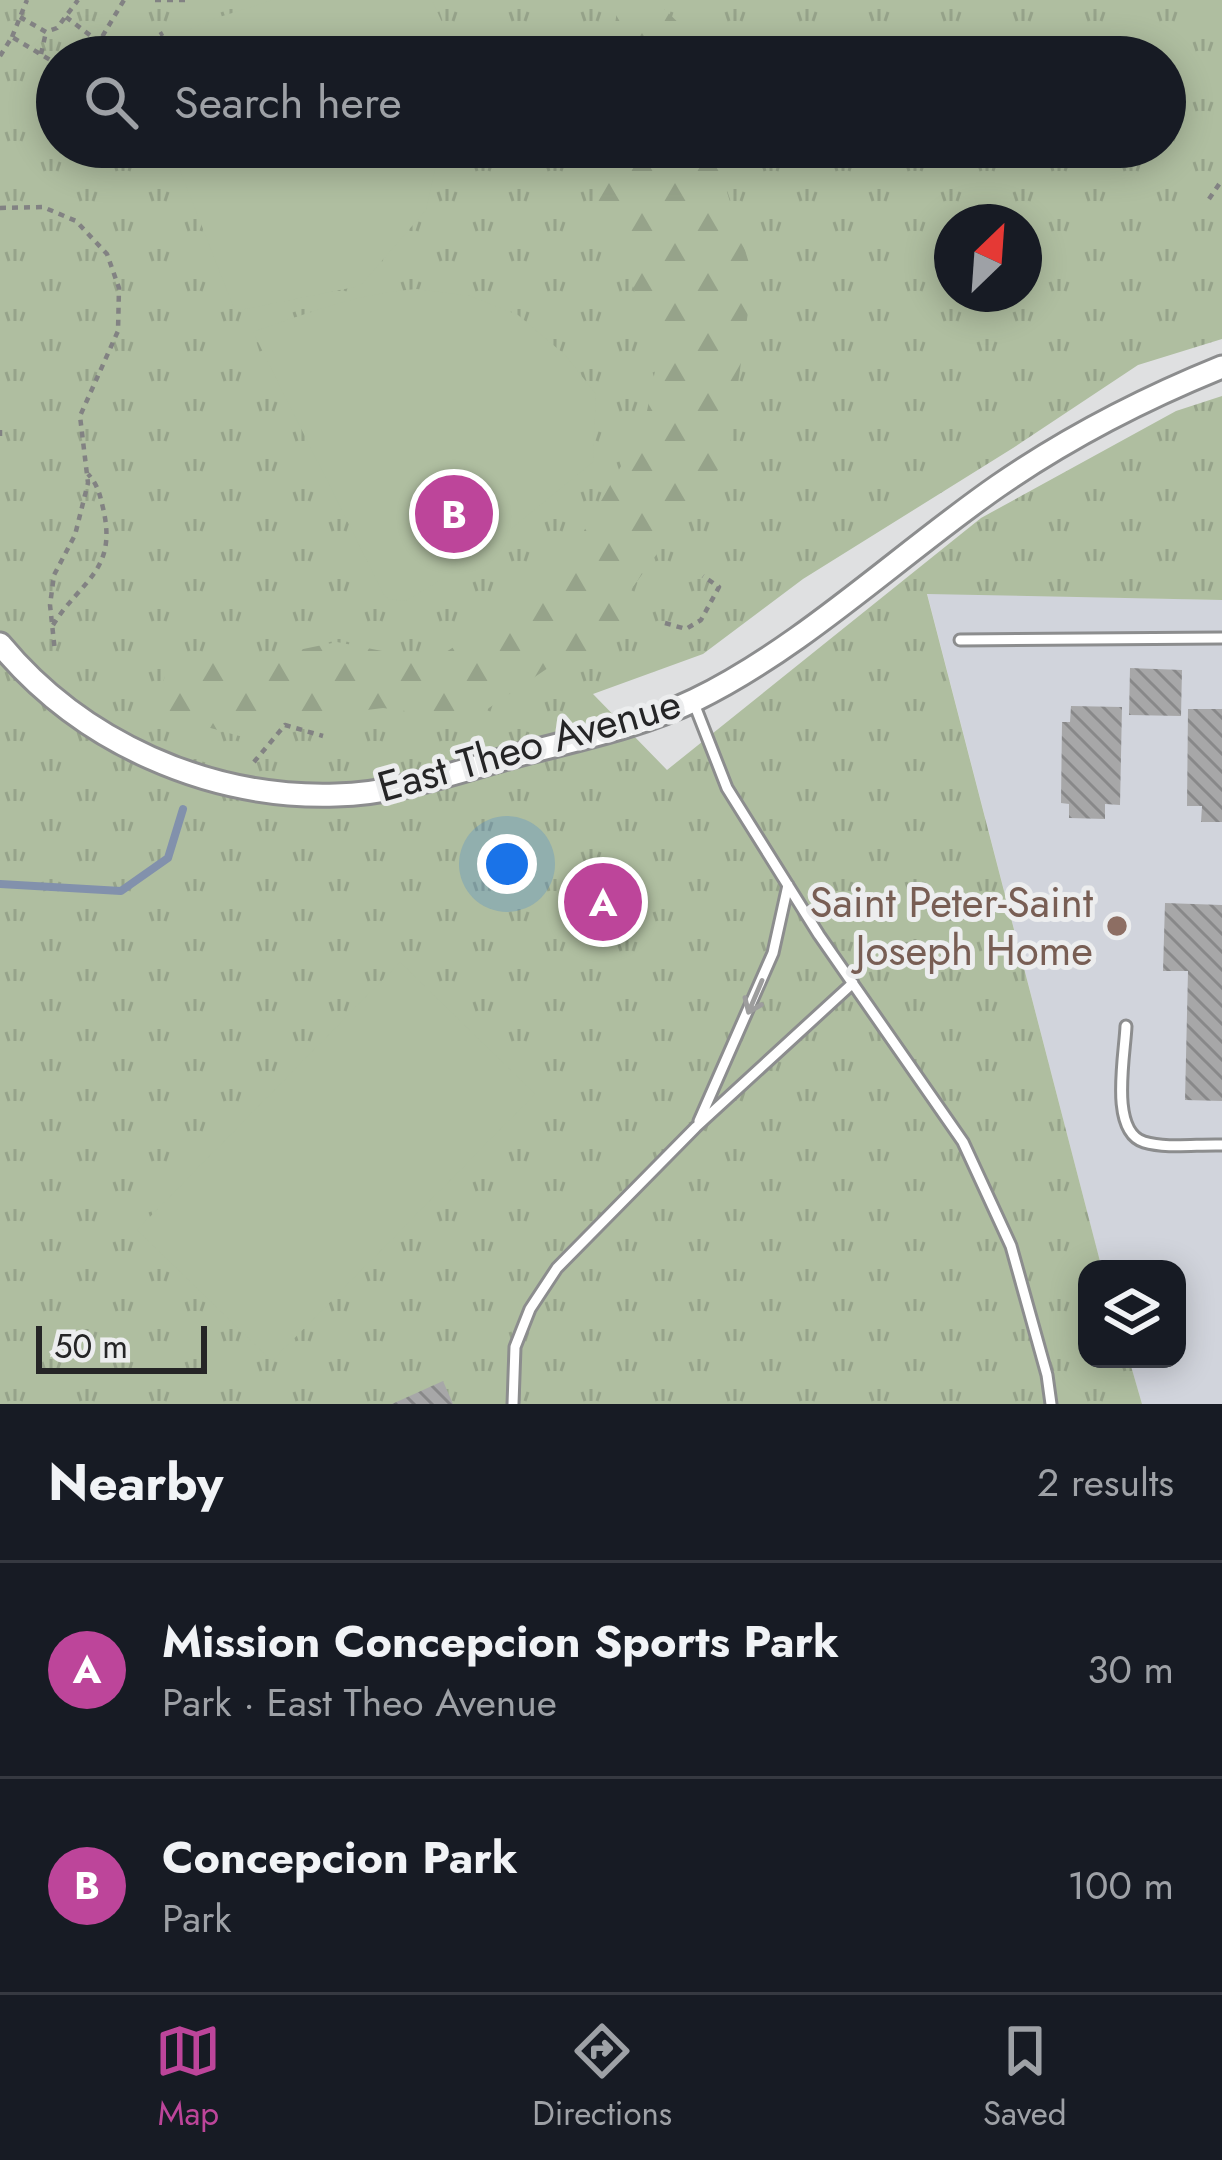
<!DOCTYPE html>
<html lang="en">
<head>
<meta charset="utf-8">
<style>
  body { margin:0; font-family:Jost,sans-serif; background:#242831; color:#f1f3f6 }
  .controls { position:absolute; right:36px; bottom:36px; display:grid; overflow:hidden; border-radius:24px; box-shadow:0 6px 30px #0003 }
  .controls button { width:108px; height:108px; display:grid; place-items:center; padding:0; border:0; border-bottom:3px solid #363941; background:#171b24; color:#f1f3f6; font:60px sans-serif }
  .compass { position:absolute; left:934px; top:204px; width:108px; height:108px; border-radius:50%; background:#171b24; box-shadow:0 6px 30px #0003; rotate:25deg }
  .scale { position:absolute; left:36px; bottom:30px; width:171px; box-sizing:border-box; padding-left:12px; border:6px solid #252526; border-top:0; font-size:33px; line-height:42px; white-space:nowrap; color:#252526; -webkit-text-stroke:9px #ecedee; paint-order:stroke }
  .you { position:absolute; left:507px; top:864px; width:42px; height:42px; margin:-30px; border:9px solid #fff; border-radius:50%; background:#1a73e8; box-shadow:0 0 0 18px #1a73e833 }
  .badge { display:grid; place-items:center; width:78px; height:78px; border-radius:50%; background:#bd459a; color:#fff; font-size:39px; font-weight:700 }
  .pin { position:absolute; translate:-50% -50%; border:6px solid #fff; box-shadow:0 3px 12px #0006 }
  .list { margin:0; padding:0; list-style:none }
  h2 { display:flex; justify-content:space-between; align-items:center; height:156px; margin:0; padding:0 48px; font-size:51px }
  h2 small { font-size:39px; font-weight:400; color:#9ea1a6 }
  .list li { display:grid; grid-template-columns:78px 1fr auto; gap:36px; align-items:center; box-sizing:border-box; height:216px; padding:0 48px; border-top:3px solid #363941 }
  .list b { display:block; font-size:45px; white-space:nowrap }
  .list p { margin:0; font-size:39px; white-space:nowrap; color:#9ea1a6 }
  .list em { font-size:39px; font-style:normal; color:#9ea1a6 }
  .icon { flex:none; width:66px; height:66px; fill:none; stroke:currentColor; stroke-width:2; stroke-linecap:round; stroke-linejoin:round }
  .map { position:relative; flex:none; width:1222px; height:1404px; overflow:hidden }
  .search { position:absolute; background:#171b24; box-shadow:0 6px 30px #0003; left:36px; right:36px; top:36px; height:132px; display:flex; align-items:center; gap:30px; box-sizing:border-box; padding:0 42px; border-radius:66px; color:#9ea1a6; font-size:45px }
  .sheet { height:588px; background:#171b24 }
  nav { display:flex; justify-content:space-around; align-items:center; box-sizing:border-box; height:168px; border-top:3px solid #363941; background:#171b24; font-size:33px; color:#9ea1a6 }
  nav a { display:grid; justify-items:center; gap:6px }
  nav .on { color:#bd459a }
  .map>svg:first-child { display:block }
</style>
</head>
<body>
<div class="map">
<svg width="1222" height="1404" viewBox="0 0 1222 1404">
  <defs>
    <pattern id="grass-tufts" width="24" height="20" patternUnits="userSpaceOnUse" patternTransform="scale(3)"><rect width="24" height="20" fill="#afbea0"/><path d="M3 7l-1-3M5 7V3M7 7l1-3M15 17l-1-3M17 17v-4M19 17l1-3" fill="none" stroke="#96a38a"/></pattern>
    <pattern id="forest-firs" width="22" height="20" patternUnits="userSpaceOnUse" patternTransform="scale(3)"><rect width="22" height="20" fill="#afbea0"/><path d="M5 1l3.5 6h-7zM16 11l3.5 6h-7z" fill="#96a38a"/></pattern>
    <pattern id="building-back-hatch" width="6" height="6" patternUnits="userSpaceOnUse" patternTransform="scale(3)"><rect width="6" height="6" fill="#a7a7a8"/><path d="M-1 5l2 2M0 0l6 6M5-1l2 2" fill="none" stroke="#888889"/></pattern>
  </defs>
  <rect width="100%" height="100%" fill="#dfe0e1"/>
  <!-- built -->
  <path fill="#d1d4dc" d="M 927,593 L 1222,600 L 1222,1404 L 1142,1404 L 1129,1359 L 1177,1359 L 1177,1269 L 1102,1269 Z"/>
  <!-- grass -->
  <path fill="url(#grass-tufts)" fill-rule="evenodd" d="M 0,0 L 1222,0 L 1222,339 L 1138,365 L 1013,448 L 803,579 L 703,654 L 593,694 L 667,770 L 981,518 L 1176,411 L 1222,396 L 1222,600 L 927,594 L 1102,1269 L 1087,1269 L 1087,1359 L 1129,1359 L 1142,1404 L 0,1404 ZM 57,57 L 1165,57 L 1165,147 L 57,147 ZM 952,222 L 1024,222 L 1024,294 L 952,294 Z"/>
  <!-- forest -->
  <path fill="url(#forest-firs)" d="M 647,0 L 655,0 L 692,36 L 696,57 L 610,57 L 617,11 Z
    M 598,147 L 713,147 L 753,276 L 728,456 L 630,591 L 615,639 L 548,668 L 480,714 L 442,716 L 383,708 L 351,712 L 318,725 L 288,712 L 243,737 L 160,714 L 167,654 L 245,661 L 337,642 L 432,661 L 519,605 L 581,536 L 644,426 L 660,346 L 593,198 Z"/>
  <!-- pitch -->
  <path fill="#afbea0" d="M 273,0 L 432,0 L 453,47 L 453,57 L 144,57 L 148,48 L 213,19 Z
    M 171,147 L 440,147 L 426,210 L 360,286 L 235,311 Z
    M 417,289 L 470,296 L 518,315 L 565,355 L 596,394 L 593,462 L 468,564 L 405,601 L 388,599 L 383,593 L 253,332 C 308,313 359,293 417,289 Z
    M 400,962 L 535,1094 L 272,1361 L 137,1230 Z"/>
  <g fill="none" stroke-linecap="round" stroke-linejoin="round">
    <!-- stream -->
    <path stroke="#8291ac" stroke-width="8" d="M 0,884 L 121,891 L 168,858 L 183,809"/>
  </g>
  <!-- building -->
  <path fill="url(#building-back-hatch)" d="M 1130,668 L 1182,670 L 1181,716 L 1129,715 Z
    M 1071,706 L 1122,707 L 1120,805 L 1105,804 L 1105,819 L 1069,818 L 1069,804 L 1061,803 L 1062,722 L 1070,722 Z
    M 1188,709 L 1222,709 L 1222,822 L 1201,822 L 1202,806 L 1187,806 Z
    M 1165,903 L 1222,905 L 1222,1101 L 1185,1100 L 1188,971 L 1163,971 Z
    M 443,1381 L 453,1404 L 392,1404 Z"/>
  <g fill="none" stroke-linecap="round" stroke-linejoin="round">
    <!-- service casing -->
    <g stroke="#8c8d8e" stroke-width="15">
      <path id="service" d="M 960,640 L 1222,638
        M 693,701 L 727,788 L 819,935 L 963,1142 L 1011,1246 L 1047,1375 L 1051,1404
        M 1126,1026 C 1125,1055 1109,1131 1144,1142 C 1167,1149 1198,1144 1222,1145
        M 699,1121 L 773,953 L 788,885
        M 513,1404 L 515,1347 L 530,1309 L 557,1268 L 696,1127 L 853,983"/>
    </g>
    <!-- tertiary casing -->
    <g stroke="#8c8d8e" stroke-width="27">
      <path id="tertiary" d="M 0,644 C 81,742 208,799 336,795 C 398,794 462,770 522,754 C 579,739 641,726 695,700 C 802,648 900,554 998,486 C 1069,437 1143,399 1222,367"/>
    </g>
    <!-- path -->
    <path stroke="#828283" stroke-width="4.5" stroke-dasharray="6 6" stroke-linecap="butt" d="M 155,0 L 188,0
      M 20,17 L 46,32 L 57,28 L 78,0
      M 66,17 L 99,42 L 124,0
      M 12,37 L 27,0
      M 41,54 L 46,32
      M 0,56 L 12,37 L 57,64
      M 91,57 L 99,42 L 130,57
      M 132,57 L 142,45 L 163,33
      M 1209,199 L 1222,180
      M 0,208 L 43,207 L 76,221 L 107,254 L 119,288 L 118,331 L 80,416 L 88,483 L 75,535 L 54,575 L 50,605 L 55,652
      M 0,430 L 0,441
      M 665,623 L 686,629 L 701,620 L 719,587 L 703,576
      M 53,625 C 81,580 118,571 103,508 C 100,495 98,485 88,474
      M 254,762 L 285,725 L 323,736"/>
    <!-- service -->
    <use href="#service" stroke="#fff" stroke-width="9"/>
    <!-- tertiary -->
    <use href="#tertiary" stroke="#fff" stroke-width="21"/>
  </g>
  <!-- one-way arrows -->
  <defs><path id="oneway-shaft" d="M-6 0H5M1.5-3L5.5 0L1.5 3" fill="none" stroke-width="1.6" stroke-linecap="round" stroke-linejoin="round" transform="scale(3)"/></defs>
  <use stroke="#9d9d9d" href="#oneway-shaft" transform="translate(755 997) rotate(113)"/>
  <!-- markers -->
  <circle fill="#8d6e63" stroke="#ecedee" stroke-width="4.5" cx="1117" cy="926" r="12"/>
  <g text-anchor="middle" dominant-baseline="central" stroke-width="10" stroke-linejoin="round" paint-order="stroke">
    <!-- street labels -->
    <g font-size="42" fill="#252526" stroke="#ecedee">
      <text transform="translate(529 745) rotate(-16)">East Theo Avenue</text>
    </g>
    <!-- education labels -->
    <g font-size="42" fill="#785e54" stroke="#ecedee" text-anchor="end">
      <text x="1093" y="902">Saint Peter-Saint<tspan x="1093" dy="48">Joseph Home</tspan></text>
    </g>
  </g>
</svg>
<div class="controls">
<button><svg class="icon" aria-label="layers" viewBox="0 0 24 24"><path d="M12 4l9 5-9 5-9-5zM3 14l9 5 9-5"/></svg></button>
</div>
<svg class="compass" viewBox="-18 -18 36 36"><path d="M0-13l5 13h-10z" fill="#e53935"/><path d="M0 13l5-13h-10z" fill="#9ea1a6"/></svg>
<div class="scale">50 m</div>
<div class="you"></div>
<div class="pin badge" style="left:603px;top:902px">A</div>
<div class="pin badge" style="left:454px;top:514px">B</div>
<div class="search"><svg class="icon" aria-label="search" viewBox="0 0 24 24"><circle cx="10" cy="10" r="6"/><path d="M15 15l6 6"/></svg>Search here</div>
</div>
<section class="sheet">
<h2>Nearby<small>2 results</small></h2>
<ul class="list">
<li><span class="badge">A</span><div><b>Mission Concepcion Sports Park</b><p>Park · East Theo Avenue</p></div><em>30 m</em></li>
<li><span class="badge">B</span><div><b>Concepcion Park</b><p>Park</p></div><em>100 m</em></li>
</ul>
</section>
<nav>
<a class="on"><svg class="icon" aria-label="map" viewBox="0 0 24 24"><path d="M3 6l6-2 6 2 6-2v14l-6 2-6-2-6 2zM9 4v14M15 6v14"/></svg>Map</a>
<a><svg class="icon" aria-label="directions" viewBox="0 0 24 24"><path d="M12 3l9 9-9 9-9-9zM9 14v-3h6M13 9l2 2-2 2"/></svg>Directions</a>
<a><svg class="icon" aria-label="saved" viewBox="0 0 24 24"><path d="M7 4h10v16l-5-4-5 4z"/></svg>Saved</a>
</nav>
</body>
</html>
